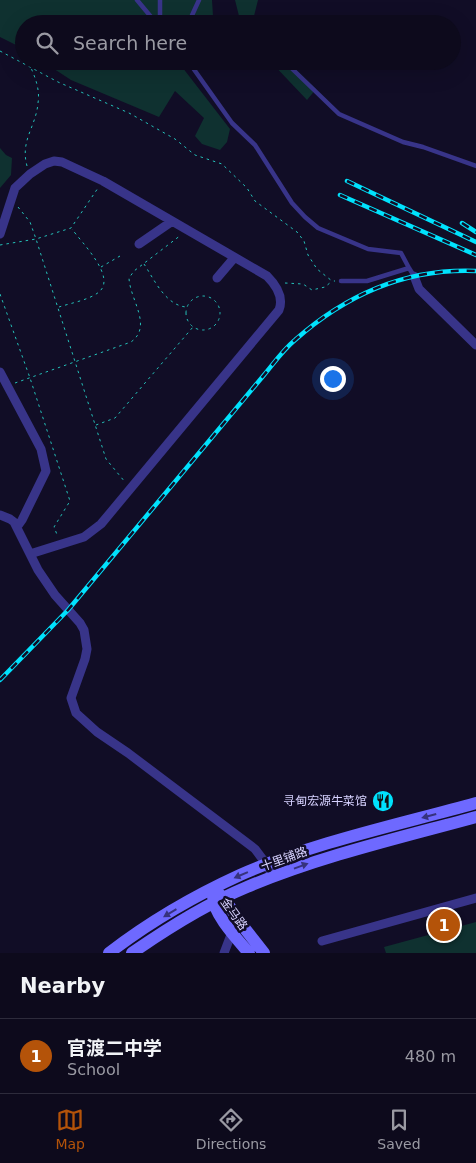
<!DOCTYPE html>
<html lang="en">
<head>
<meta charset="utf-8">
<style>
  body { margin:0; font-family:"DejaVu Sans","Noto Sans SC",sans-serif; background:#161325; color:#f1f3f6 }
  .you { position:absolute; left:332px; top:378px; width:18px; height:18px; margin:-12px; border:4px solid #fff; border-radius:50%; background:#1a73e8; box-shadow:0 0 0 8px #1a73e833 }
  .badge { display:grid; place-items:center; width:32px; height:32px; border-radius:50%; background:#b45309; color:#fff; font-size:16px; font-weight:700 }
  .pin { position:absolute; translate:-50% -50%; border:2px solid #fff; box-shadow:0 1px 5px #0006 }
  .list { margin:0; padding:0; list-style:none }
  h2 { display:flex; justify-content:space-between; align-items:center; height:65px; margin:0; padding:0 20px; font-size:21px }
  h2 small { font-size:16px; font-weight:400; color:#9a9aa3 }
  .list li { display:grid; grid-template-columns:32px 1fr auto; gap:15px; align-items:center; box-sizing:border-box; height:75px; padding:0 20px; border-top:1px solid #2d2b3b }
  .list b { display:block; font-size:19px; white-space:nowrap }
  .list p { margin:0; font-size:16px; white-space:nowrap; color:#9a9aa3 }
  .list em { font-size:16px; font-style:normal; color:#9a9aa3 }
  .icon { flex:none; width:28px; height:28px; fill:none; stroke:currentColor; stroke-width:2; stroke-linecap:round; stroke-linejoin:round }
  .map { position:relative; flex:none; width:476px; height:953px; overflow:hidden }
  .search { position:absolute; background:#0d0a1c; box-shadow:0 5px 20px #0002; left:15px; right:15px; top:15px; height:55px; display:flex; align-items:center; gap:12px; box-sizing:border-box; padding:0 18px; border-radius:28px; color:#9a9aa3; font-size:19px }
  .sheet { height:140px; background:#0d0a1c }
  nav { display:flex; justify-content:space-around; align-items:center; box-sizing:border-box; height:70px; border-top:1px solid #2d2b3b; background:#0d0a1c; font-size:14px; color:#9a9aa3 }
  nav a { display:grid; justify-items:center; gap:2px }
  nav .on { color:#b45309 }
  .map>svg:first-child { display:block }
</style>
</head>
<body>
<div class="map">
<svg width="476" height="953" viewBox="0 0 476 953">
  <rect width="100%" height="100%" fill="#110d26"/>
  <!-- green -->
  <path fill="#0f3130" d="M 0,0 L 212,0 L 213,16 L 206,24 L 24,24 L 24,49 L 0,37 Z
    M 235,0 L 258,0 L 254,16 L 255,24 L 241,24 Z
    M 42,61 L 179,61 L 179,63 L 230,129 L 227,142 L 220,150 L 202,144 L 195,136 L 204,118 L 175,91 L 159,117 L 71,80 Z
    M 270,61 L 287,61 L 316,89 L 307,100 Z
    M 0,148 L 6,155 L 12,158 L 11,175 L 0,188 Z
    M 476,922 L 476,953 L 386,953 L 384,947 Z"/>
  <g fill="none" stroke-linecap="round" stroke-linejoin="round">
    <!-- path -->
    <path stroke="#24c0b8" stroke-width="1" stroke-dasharray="2.5 4" stroke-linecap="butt" d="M 0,51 L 58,82 L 129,113 L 175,139 L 195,155 L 222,164 L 247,188 L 255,201 L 297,232 L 304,241 L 308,255 L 317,269 L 332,281 L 335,281
      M 27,166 C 20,140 36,127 38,103 C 40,91 36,79 31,68
      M 18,207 L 30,222 L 36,239 L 106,459 L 125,482
      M 0,245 L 36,239 L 71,228 L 98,188
      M 144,264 C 154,279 165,305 186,307
      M 101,267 L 120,256
      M 285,283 L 303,284 L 312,290 L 325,287 L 331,282
      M 0,294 L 30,378 L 70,501 L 54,527 L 58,537
      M186 313a17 17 0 1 1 34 0a17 17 0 1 1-34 0Z
      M 59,307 C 71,303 89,300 99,292 C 117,277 81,242 72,229
      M 15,383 L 131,342 C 153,326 130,300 129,278 L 134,271 L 181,235
      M 96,425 L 115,418 L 193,327"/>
    <!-- lane -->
    <path stroke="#383489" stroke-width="4.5" d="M 137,0 L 157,24
      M 160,24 L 160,0
      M 188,24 L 199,0
      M 188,61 L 232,123 L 255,145 L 292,203 L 305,217 L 318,228 L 368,249 L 401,253 L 409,268
      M 284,61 L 339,114 L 403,142 L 423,147 L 476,166
      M 341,281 L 367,281 L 409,268 L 414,276"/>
    <!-- street -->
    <path stroke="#383489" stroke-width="9" d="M 0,234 L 15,188 L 30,174 L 45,164 L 54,161 L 62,162 L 103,181 L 267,276 C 276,285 284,297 279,310 L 101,524 L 84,537 L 30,554
      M 139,244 L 171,222
      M 414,276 L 419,289 L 476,345
      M 217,278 L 234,258
      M 0,372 L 41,449 L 46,471 L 22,520 L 17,527
      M 0,515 L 10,519 L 14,522 L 38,570 L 55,595 L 80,623 L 84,630 L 87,649 L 85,659 L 71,698 L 76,713 L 97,732 L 128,753 L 255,849 L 267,865 L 273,877
      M 322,941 L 476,898
      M 224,953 L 232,932"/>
    <!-- secondary -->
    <path stroke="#6e69ff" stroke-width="12" d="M 219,894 L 224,898 L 242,925 L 264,953
      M 213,896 C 213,914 237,939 249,953
      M 109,953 C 148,923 194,896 240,875 C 315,842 397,825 476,803
      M 132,953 C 168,928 206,904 247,887 C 321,856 399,838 476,817"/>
    <!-- rail casing -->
    <g stroke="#00e2fd" stroke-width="4.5">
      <path id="rail" d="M 347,181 L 476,242
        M 340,195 L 476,255
        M 462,223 L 476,232
        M 0,680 L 68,610 L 264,375 C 274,363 283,350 295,340 C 347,294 406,268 476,271"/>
    </g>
    <!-- rail -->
    <use href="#rail" stroke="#110d26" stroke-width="2.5" stroke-dasharray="8" stroke-linecap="butt"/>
  </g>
  <!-- one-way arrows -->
  <defs><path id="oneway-solid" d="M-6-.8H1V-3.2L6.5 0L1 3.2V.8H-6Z" transform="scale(1.25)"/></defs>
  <g fill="#36327d">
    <use href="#oneway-solid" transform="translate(429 816) rotate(165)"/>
    <use href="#oneway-solid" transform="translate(301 866) rotate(-20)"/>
    <use href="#oneway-solid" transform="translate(241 875) rotate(157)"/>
    <use href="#oneway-solid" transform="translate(170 913) rotate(149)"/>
  </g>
  <!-- icons -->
  <defs>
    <g id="restaurant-disc" transform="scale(1.125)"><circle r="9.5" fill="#00e2fd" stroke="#110d26"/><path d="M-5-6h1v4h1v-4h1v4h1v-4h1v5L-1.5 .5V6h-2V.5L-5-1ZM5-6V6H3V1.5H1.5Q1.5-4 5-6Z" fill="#111"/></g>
  </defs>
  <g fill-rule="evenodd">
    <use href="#restaurant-disc" x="383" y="801"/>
  </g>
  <g text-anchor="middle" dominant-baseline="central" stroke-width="5" stroke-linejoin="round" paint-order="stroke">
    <!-- poi labels -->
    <g font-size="12" fill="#d7d2ff" stroke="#110d26" text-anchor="end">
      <text x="367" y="801">寻甸宏源牛菜馆</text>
    </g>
    <!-- street labels -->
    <g font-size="12" fill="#d7d2ff" stroke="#110d26">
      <text transform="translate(284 859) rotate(-20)">十里铺路</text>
      <text transform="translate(234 914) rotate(54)">金马路</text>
    </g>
  </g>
</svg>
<div class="you"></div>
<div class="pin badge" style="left:444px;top:925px">1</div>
<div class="search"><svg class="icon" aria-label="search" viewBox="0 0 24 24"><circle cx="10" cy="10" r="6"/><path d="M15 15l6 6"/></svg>Search here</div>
</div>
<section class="sheet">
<h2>Nearby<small></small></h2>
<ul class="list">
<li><span class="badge">1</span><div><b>官渡二中学</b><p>School</p></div><em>480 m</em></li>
</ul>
</section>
<nav>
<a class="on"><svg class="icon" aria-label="map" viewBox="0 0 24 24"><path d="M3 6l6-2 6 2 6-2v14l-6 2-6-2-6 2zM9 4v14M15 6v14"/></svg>Map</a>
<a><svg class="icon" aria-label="directions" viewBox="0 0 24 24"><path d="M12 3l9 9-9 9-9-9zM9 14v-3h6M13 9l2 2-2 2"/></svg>Directions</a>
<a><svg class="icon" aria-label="saved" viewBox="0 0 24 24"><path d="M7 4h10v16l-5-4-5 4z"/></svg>Saved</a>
</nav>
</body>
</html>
